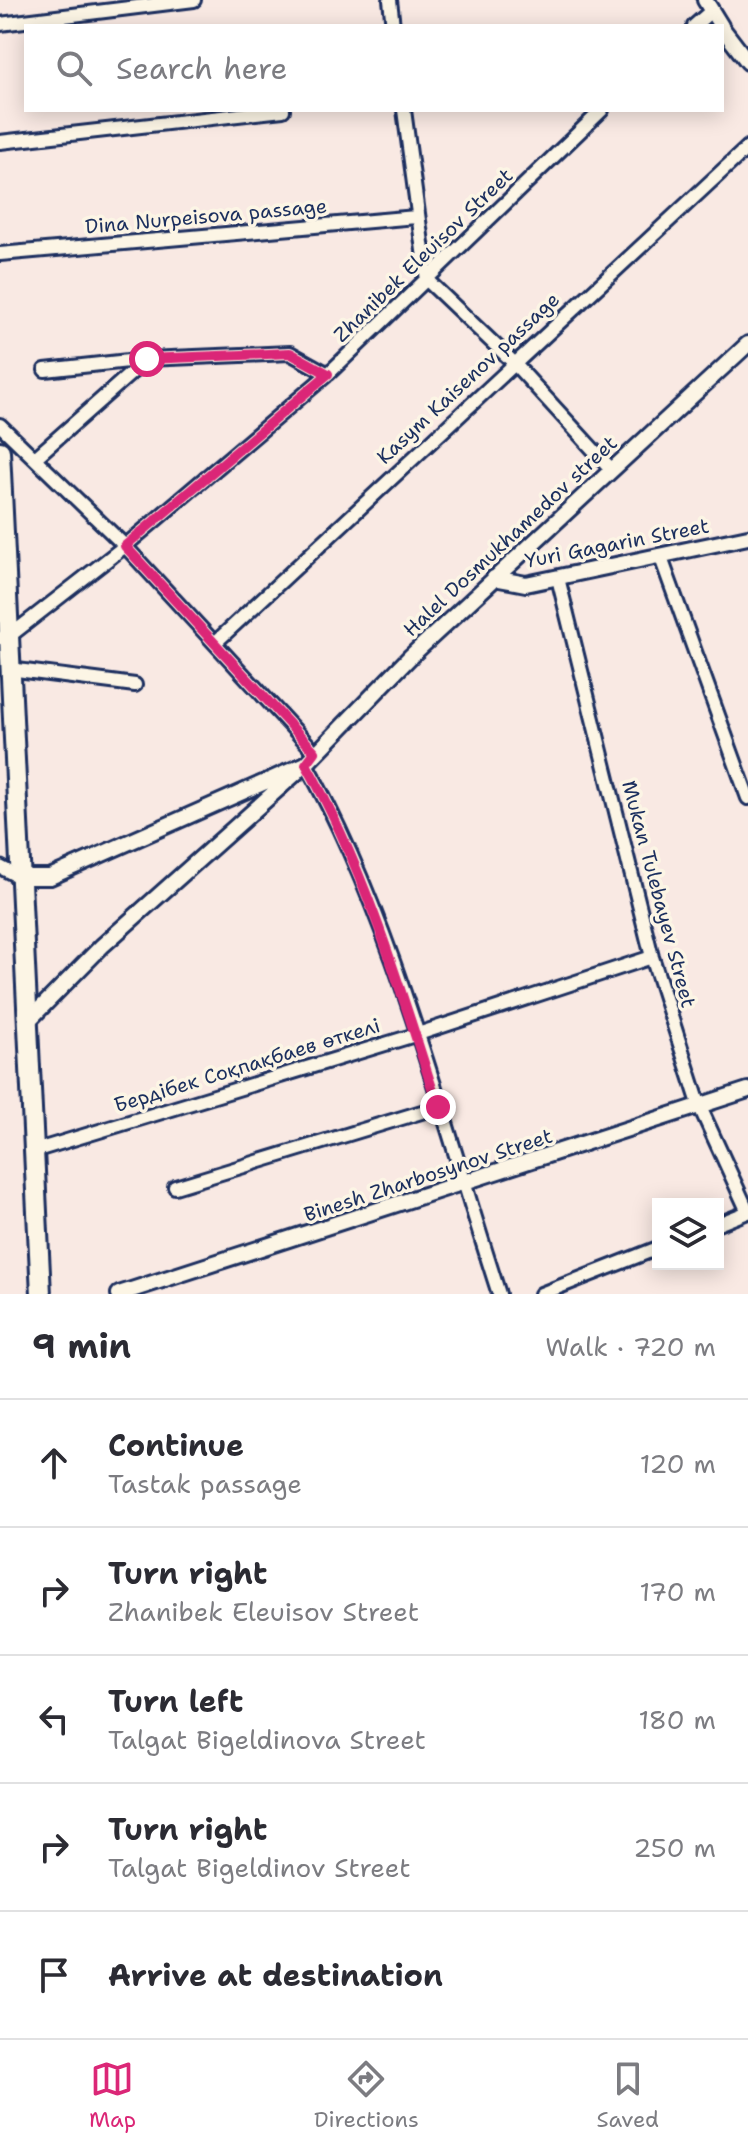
<!DOCTYPE html>
<html lang="en">
<head>
<meta charset="utf-8">
<style>
  body { margin:0; font-family:"Shantell Sans",sans-serif; background:#f7f7f7; color:#2b2b33 }
  .controls { position:absolute; right:24px; bottom:24px; display:grid; overflow:hidden; border-radius:0px; box-shadow:0 4px 20px #0003 }
  .controls button { width:72px; height:72px; display:grid; place-items:center; padding:0; border:0; border-bottom:2px solid #e1e1e2; background:#fff; color:#2b2b33; font:40px sans-serif }
  .stop { position:absolute; width:24px; height:24px; margin:-18px; border:6px solid #db2777; border-radius:50%; background:#fff }
  .stop.end { background:#db2777; border-color:#fff; box-shadow:0 2px 8px #0008 }
  .list { margin:0; padding:0; list-style:none }
  h2 { display:flex; justify-content:space-between; align-items:center; height:104px; margin:0; padding:0 32px; font-size:34px }
  h2 small { font-size:26px; font-weight:400; color:#7c7c81 }
  .list li { display:grid; grid-template-columns:52px 1fr auto; gap:24px; align-items:center; box-sizing:border-box; height:128px; padding:0 32px; border-top:2px solid #e1e1e2 }
  .list b { display:block; font-size:30px; white-space:nowrap }
  .list p { margin:0; font-size:26px; white-space:nowrap; color:#7c7c81 }
  .list em { font-size:26px; font-style:normal; color:#7c7c81 }
  .icon { flex:none; width:44px; height:44px; fill:none; stroke:currentColor; stroke-width:2; stroke-linecap:round; stroke-linejoin:round }
  .map { position:relative; flex:none; width:748px; height:1294px; overflow:hidden }
  .search { position:absolute; background:#fff; box-shadow:0 4px 20px #0003; left:24px; right:24px; top:24px; height:88px; display:flex; align-items:center; gap:20px; box-sizing:border-box; padding:0 28px; border-radius:0px; color:#7c7c81; font-size:30px }
  .sheet { height:744px; background:#fff }
  nav { display:flex; justify-content:space-around; align-items:center; box-sizing:border-box; height:112px; border-top:2px solid #e1e1e2; background:#fff; font-size:22px; color:#7c7c81 }
  nav a { display:grid; justify-items:center; gap:4px }
  nav .on { color:#db2777 }
  .map>svg:first-child { display:block }
</style>
</head>
<body>
<div class="map">
<svg width="748" height="1294" viewBox="0 0 748 1294">
  <rect width="100%" height="100%" fill="#f9e9e3"/>
  <filter id="ink" filterUnits="userSpaceOnUse"><feTurbulence type="fractalNoise" baseFrequency=".0125" numOctaves="2"/><feDisplacementMap in="SourceGraphic" scale="16" xChannelSelector="R" yChannelSelector="G"/><feConvolveMatrix kernelMatrix="1 2 1 2 8 2 1 2 1" color-interpolation-filters="sRGB"/></filter>
  <g filter="url(#ink)">
    <g fill="none" stroke-linecap="round" stroke-linejoin="round">
      <!-- minor casing -->
      <g stroke="#1b2f5e" stroke-width="18">
        <path id="minor" d="M 390,0 L 393,26
          M 0,24 L 194,0
          M 694,26 L 710,12
          M 404,110 L 427,280 L 513,362 L 611,469
          M 0,142 L 283,110
          M 0,254 L 416,217
          M 45,370 L 147,359 L 290,353 L 328,374
          M 0,425 L 125,546 L 315,752
          M 35,458 L 147,359
          M 660,555 L 748,798
          M 558,578 L 652,957 L 700,1107 L 748,1212
          M 0,638 L 7,638 L 125,546 L 328,374 L 602,110
          M 217,641 L 748,147
          M 9,669 L 135,685
          M 306,764 C 394,921 443,1122 499,1294
          M 0,867 L 19,877
          M 37,1150 L 415,1035 L 652,957
          M 175,1187 L 438,1107
          M 718,1224 L 748,1212
          M 541,1294 L 658,1248"/>
      </g>
      <!-- tertiary casing -->
      <g stroke="#1b2f5e" stroke-width="20">
        <path id="tertiary" d="M 705,0 L 721,26
          M 722,28 L 748,62
          M 494,578 L 526,584 L 748,537
          M 19,877 L 50,877 L 306,764 L 411,656 L 748,344
          M 30,1019 L 102,946 L 297,772
          M 119,1294 L 748,1090"/>
      </g>
      <!-- primary casing -->
      <g stroke="#1b2f5e" stroke-width="24">
        <path id="primary" d="M 0,451 L 41,1294"/>
      </g>
      <!-- minor -->
      <use href="#minor" stroke="#fcf5e5" stroke-width="12"/>
      <!-- tertiary -->
      <use href="#tertiary" stroke="#fcf5e5" stroke-width="14"/>
      <!-- primary -->
      <use href="#primary" stroke="#fcf5e5" stroke-width="18"/>
    </g>
  </g>
  <g fill="none" stroke-linecap="round" stroke-linejoin="round" filter="url(#ink)">
    <!-- route -->
    <path stroke="#db2777" stroke-width="10" d="M 147,359 L 290,353 L 328,374 L 125,546 L 315,752 L 306,764 C 366,871 401,991 438,1107"/>
  </g>
  <g text-anchor="middle" dominant-baseline="central" stroke-width="7" stroke-linejoin="round" paint-order="stroke">
    <!-- street labels -->
    <g font-size="20" fill="#1b2f5e" stroke="#fcf5e5">
      <text transform="translate(206 216) rotate(-5)">Dina Nurpeisova passage</text>
      <text transform="translate(423 255) rotate(-44)">Zhanibek Eleuisov Street</text>
      <text transform="translate(468 378) rotate(-43)">Kasym Kaisenov passage</text>
      <text transform="translate(510 536) rotate(-43)">Halel Dosmukhamedov street</text>
      <text transform="translate(617 543) rotate(-11)">Yuri Gagarin Street</text>
      <text transform="translate(659 894) rotate(75)">Mukan Tulebayev Street</text>
      <text transform="translate(247 1065) rotate(-17)">Бердібек Соқпақбаев өткелі</text>
      <text transform="translate(428 1175) rotate(-18)">Binesh Zharbosynov Street</text>
    </g>
  </g>
</svg>
<div class="controls">
<button><svg class="icon" aria-label="layers" viewBox="0 0 24 24"><path d="M12 4l9 5-9 5-9-5zM3 14l9 5 9-5"/></svg></button>
</div>
<div class="stop" style="left:147px;top:359px"></div>
<div class="stop end" style="left:438px;top:1107px"></div>
<div class="search"><svg class="icon" aria-label="search" viewBox="0 0 24 24"><circle cx="10" cy="10" r="6"/><path d="M15 15l6 6"/></svg>Search here</div>
</div>
<section class="sheet">
<h2>9 min<small>Walk · 720 m</small></h2>
<ul class="list">
<li><svg class="icon" aria-label="ahead" viewBox="0 0 24 24"><path d="M12 20V5M6 11l6-6 6 6"/></svg><div><b>Continue</b><p>Tastak passage</p></div><em>120 m</em></li>
<li><svg class="icon" aria-label="right" viewBox="0 0 24 24"><path d="M7 20v-9h11M14 6l5 5-5 5"/></svg><div><b>Turn right</b><p>Zhanibek Eleuisov Street</p></div><em>170 m</em></li>
<li><svg class="icon" aria-label="left" viewBox="0 0 24 24"><path d="M17 20v-9H6M10 6l-5 5 5 5"/></svg><div><b>Turn left</b><p>Talgat Bigeldinova Street</p></div><em>180 m</em></li>
<li><svg class="icon" aria-label="right" viewBox="0 0 24 24"><path d="M7 20v-9h11M14 6l5 5-5 5"/></svg><div><b>Turn right</b><p>Talgat Bigeldinov Street</p></div><em>250 m</em></li>
<li><svg class="icon" aria-label="arrive" viewBox="0 0 24 24"><path d="M6 21V4h12l-3 4 3 4H6"/></svg><div><b>Arrive at destination</b></div></li>
</ul>
</section>
<nav>
<a class="on"><svg class="icon" aria-label="map" viewBox="0 0 24 24"><path d="M3 6l6-2 6 2 6-2v14l-6 2-6-2-6 2zM9 4v14M15 6v14"/></svg>Map</a>
<a><svg class="icon" aria-label="directions" viewBox="0 0 24 24"><path d="M12 3l9 9-9 9-9-9zM9 14v-3h6M13 9l2 2-2 2"/></svg>Directions</a>
<a><svg class="icon" aria-label="saved" viewBox="0 0 24 24"><path d="M7 4h10v16l-5-4-5 4z"/></svg>Saved</a>
</nav>
</body>
</html>
